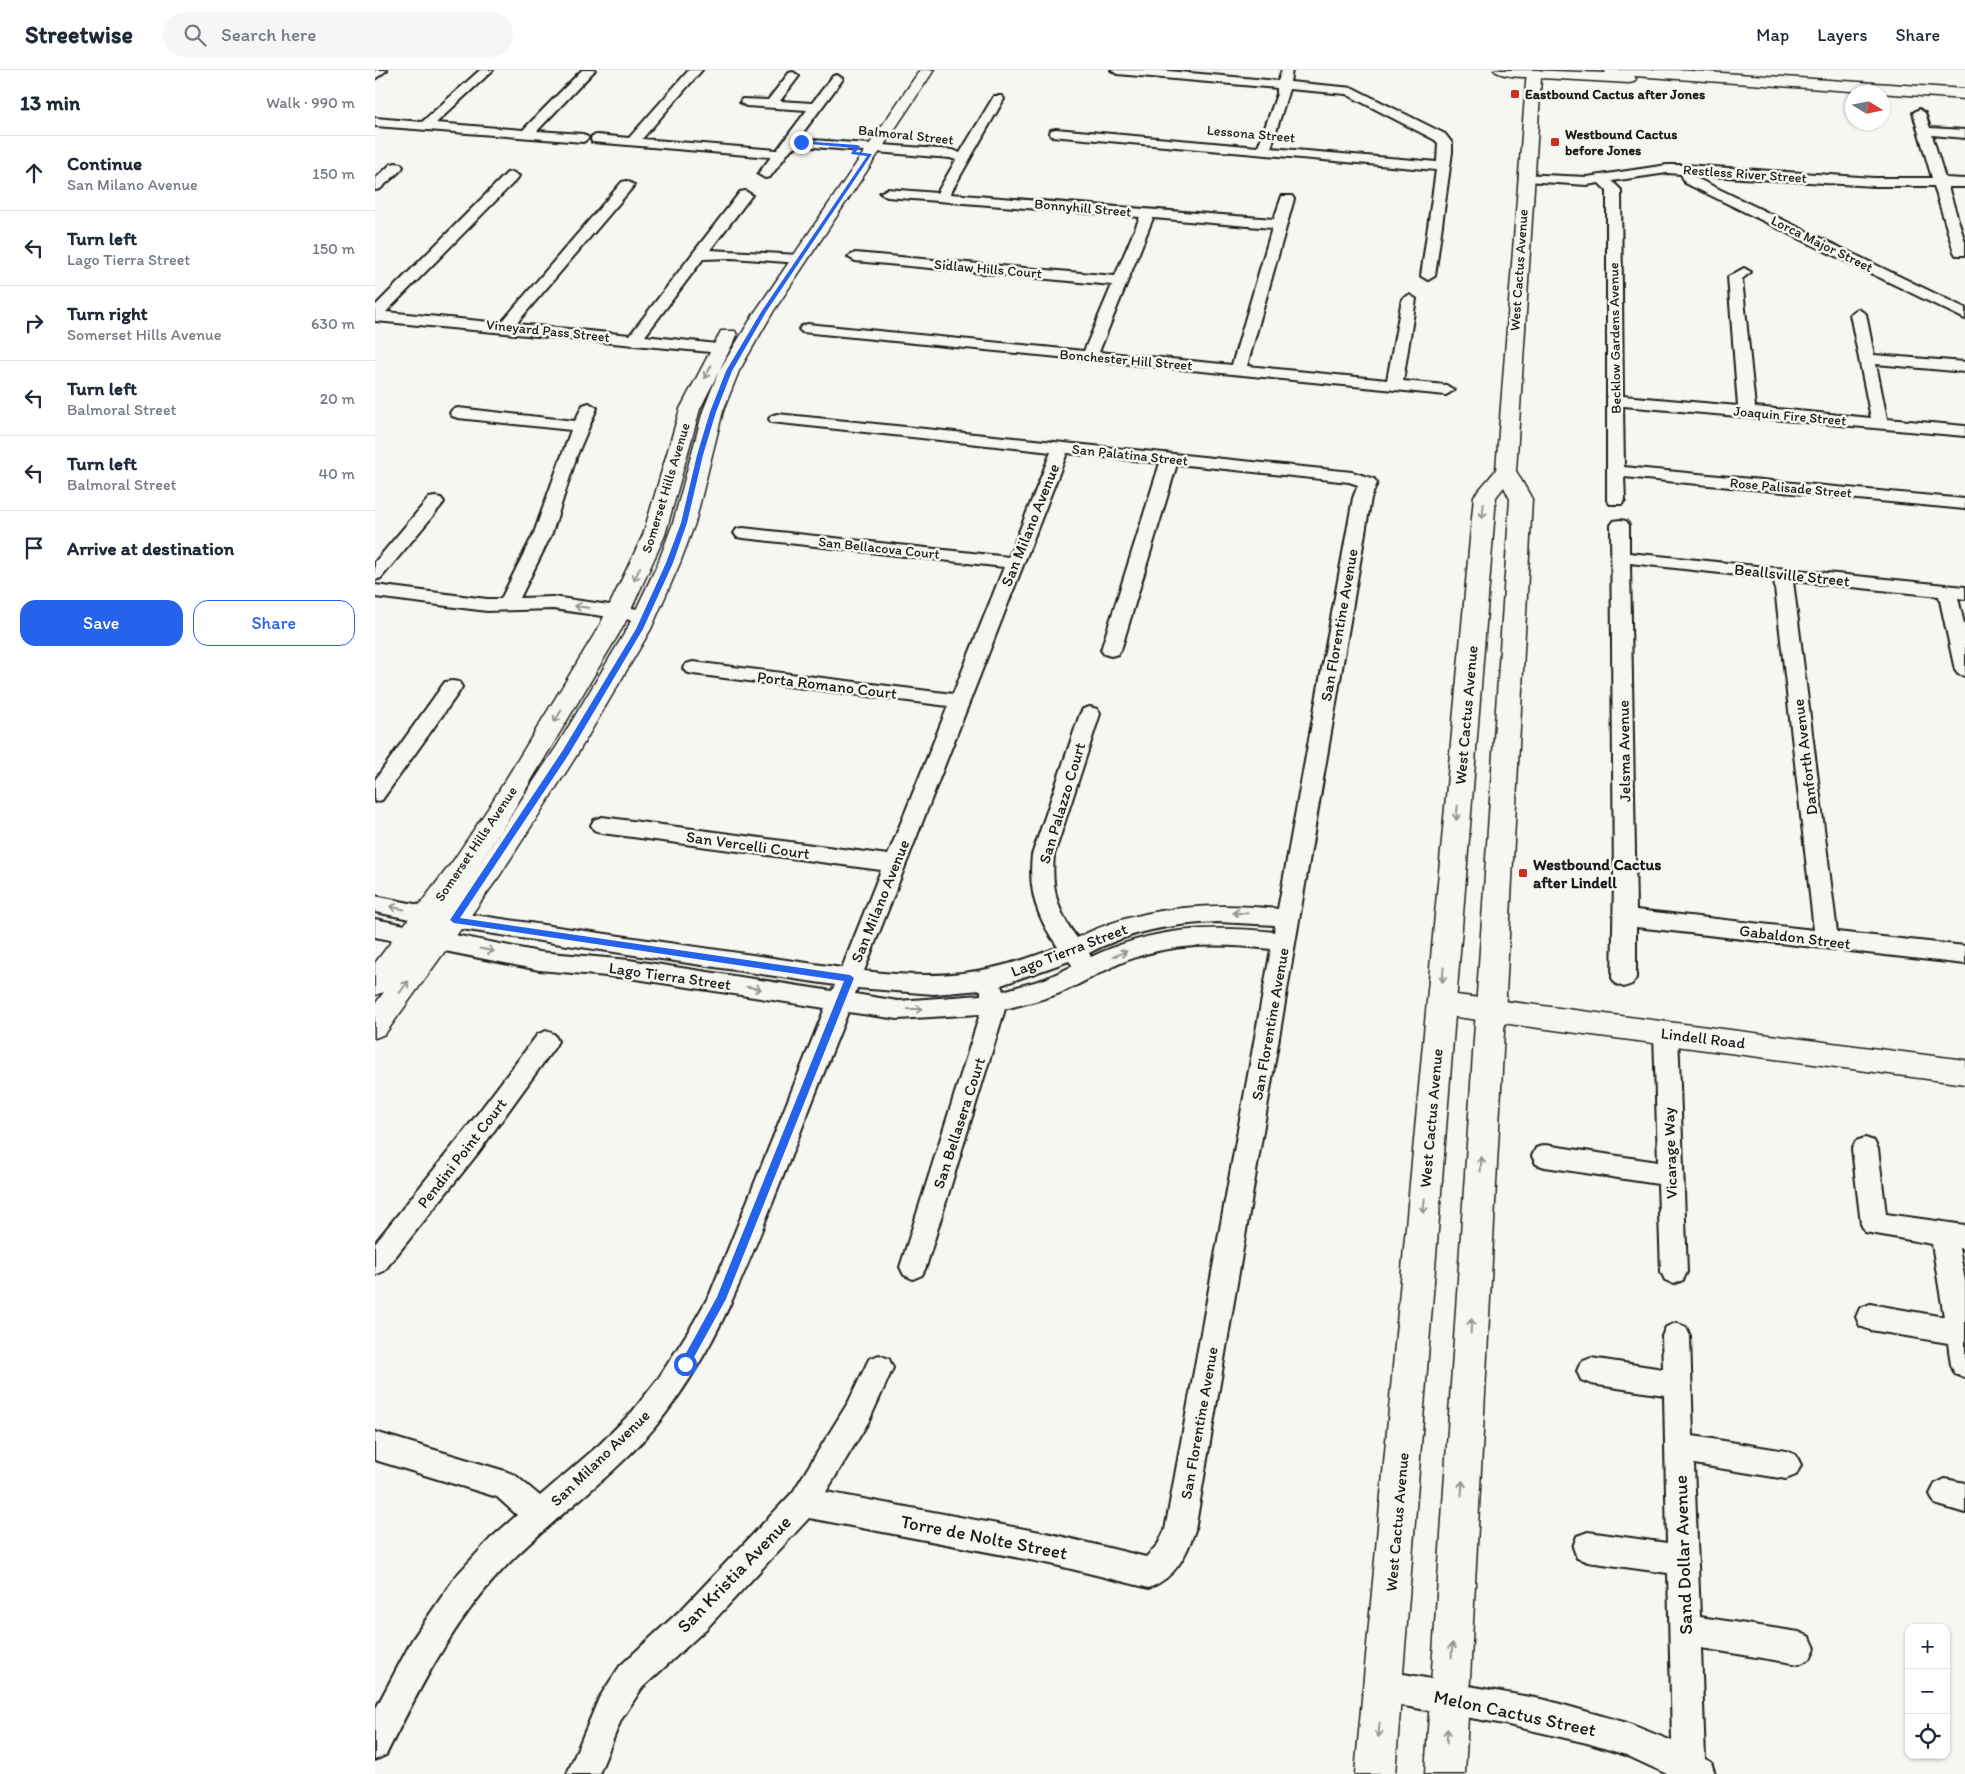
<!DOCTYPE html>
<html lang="en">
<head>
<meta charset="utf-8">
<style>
  body { margin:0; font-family:Itim,sans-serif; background:#f6f6f7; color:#1f2937 }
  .controls { position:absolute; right:15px; bottom:15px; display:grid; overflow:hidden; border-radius:10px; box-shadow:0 1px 4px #0004 }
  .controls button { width:45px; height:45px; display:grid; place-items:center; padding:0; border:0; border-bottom:1px solid #e0e1e3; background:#fff; color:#1f2937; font:25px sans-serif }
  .compass { position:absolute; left:1470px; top:15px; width:45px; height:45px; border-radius:50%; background:#fff; box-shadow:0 1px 4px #0004; rotate:100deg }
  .stop { position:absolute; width:15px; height:15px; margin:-11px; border:4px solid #2563eb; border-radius:50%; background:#fff }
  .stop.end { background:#2563eb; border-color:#fff; box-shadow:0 1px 5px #0008 }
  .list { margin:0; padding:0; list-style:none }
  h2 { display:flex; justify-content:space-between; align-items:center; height:65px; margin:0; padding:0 20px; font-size:21px }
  h2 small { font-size:16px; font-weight:400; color:#747a83 }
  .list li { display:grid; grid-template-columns:32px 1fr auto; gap:15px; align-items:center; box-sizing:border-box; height:75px; padding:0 20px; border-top:1px solid #e0e1e3 }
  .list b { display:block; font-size:19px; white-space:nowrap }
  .list p { margin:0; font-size:16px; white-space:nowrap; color:#747a83 }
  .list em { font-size:16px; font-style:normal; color:#747a83 }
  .actions { display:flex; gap:10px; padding:15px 20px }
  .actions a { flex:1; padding:11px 0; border:1px solid #2563eb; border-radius:15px; text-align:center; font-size:18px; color:#2563eb }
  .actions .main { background:#2563eb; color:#fff }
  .icon { flex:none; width:28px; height:28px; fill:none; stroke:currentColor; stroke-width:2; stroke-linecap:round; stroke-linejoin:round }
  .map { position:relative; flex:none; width:1590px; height:1704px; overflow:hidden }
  header { display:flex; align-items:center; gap:30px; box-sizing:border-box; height:70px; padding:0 25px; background:#fff; border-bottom:1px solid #e0e1e3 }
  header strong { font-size:24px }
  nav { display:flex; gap:28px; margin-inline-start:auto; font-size:18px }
  .search { width:350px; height:45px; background:#f6f6f7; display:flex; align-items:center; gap:12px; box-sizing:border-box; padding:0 18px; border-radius:28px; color:#747a83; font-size:19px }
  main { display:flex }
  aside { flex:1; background:#fff }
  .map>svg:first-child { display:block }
</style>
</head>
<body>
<header>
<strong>Streetwise</strong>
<div class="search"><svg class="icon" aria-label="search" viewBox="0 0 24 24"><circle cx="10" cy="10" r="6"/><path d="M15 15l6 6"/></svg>Search here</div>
<nav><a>Map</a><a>Layers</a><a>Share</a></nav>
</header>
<main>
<aside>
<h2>13 min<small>Walk · 990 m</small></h2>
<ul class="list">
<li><svg class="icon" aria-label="ahead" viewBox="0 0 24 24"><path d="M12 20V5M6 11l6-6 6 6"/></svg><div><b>Continue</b><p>San Milano Avenue</p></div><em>150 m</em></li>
<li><svg class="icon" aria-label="left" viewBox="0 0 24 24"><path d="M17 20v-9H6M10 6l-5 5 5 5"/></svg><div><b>Turn left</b><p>Lago Tierra Street</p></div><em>150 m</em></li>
<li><svg class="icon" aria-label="right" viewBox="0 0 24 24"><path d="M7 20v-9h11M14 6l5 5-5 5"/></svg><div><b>Turn right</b><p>Somerset Hills Avenue</p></div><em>630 m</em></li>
<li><svg class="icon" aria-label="left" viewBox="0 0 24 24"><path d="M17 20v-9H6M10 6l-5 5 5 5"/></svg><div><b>Turn left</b><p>Balmoral Street</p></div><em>20 m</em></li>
<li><svg class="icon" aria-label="left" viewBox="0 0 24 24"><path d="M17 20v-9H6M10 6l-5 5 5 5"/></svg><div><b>Turn left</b><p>Balmoral Street</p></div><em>40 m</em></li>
<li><svg class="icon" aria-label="arrive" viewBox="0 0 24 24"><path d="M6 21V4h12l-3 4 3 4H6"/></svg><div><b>Arrive at destination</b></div></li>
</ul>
<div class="actions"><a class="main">Save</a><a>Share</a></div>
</aside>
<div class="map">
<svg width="1590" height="1704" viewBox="0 0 1590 1704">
  <rect width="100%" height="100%" fill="#f6f6f2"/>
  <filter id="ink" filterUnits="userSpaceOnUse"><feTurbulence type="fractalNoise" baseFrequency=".02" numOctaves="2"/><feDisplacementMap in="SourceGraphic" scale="10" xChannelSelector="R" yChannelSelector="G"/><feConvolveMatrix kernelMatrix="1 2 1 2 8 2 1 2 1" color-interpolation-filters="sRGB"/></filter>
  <g filter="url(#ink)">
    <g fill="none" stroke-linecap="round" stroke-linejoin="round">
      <!-- minor casing -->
      <g stroke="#1c1c1c" stroke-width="4">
        <path id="minor" d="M 0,0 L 12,0 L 0,9 Z
          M 105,0 L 118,0 L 61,53 L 148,60 L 207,0 L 220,0 L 162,61 L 208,64 L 214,68 L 208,72 L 0,56 L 0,48 L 47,52 Z
          M 314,0 L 327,0 L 267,69 L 402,80 L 432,40 L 371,36 L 365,32 L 367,29 L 393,30 L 414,3 L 418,2 L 424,6 L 405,31 L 437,33 L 458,6 L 462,5 L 468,9 L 423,69 L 578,80 L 585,83 L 619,26 L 627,26 L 629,29 L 575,124 L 899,149 L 907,126 L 917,126 L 919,129 L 872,296 L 1012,310 L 1027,229 L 1034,225 L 1041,229 L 1028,311 L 1071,315 L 1079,320 L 1071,325 L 427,262 L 424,259 L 427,256 L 432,254 L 709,281 L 737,215 L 480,191 L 473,187 L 480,183 L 740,206 L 765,147 L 512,127 L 505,123 L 512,119 L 562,123 L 581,90 L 575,88 L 426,76 L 416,79 L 395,107 L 390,108 L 383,104 L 396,87 L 217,72 L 216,69 L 217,66 L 222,65 L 254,68 ZM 778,148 L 897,158 L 857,295 L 724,282 Z
          M 736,0 L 782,0 L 903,11 L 907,0 L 917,0 L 915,12 L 978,18 L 1070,64 L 1077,73 L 1077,82 L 1060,206 L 1053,210 L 1046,206 L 1061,100 L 676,66 L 675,63 L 676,60 L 681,59 L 883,77 L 902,24 L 902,18 L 742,4 ZM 914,19 L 971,24 L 1060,70 L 1063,73 L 1062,92 L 896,78 Z
          M 1544,39 L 1550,43 L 1555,58 L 1590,60 L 1590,68 L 1557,65 L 1570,108 L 1590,109 L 1590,117 L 1573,117 L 1590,172 L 1590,185 L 1581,185 L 1579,182 L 1559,116 L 1499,116 L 1319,105 L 1321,108 L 1590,238 L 1590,249 L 1310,113 L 1306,104 L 1292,103 L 1237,111 L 1246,120 L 1248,326 L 1363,336 L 1353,207 L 1369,198 L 1376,202 L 1367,209 L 1380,337 L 1496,348 L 1475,244 L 1483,239 L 1491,244 L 1499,285 L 1590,292 L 1590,302 L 1501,294 L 1512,349 L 1590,356 L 1590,366 L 1248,336 L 1249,397 L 1590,429 L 1590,439 L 1249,407 L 1250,430 L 1247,434 L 1235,434 L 1232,430 L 1232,121 L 1224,113 L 1212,115 L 1151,111 L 1144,107 L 1146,104 L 1212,107 L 1292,95 L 1310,95 L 1499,108 L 1557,108 L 1538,43 Z
          M 21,93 L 26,94 L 28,97 L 26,100 L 5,119 L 0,120 L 0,109 L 16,94 Z
          M 137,102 L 144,106 L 142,109 L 11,242 L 126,253 L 247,112 L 252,111 L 259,115 L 257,118 L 141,254 L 255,265 L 365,122 L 370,121 L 377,125 L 335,180 L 424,185 L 431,189 L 424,193 L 357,188 L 328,189 L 270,266 L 351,275 L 354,278 L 346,283 L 0,251 L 0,236 L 132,103 Z
          M 214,333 L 222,338 L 202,385 L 177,463 L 145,528 L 178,527 L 270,540 L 277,542 L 279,546 L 277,550 L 270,552 L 178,539 L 112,541 L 0,527 L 0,515 L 112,529 L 126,529 L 159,463 L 196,360 L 83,348 L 77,346 L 75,343 L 77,340 L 83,338 L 200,351 L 208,335 Z
          M 402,344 L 977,402 L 999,409 L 1002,413 L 996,428 L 820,1460 C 811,1486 801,1507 774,1518 L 676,1494 L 434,1448 L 332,1558 L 267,1618 L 246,1650 L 224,1704 L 192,1704 L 224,1628 L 245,1596 L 310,1536 L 418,1422 L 474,1331 L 494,1289 L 504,1285 L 514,1289 L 518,1298 L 494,1351 L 451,1422 L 676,1464 L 771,1487 L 783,1474 L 790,1460 L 896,879 C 849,874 799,872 753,890 C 730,899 708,913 685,923 C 668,930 648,934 630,939 L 551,1197 L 547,1205 L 538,1209 L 529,1205 L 525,1197 L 605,944 L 523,949 L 473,942 C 448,1004 424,1066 399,1129 C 369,1205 341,1277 291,1343 C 248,1401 187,1440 136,1491 C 80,1547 46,1616 11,1685 L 0,1690 L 0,1640 L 37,1570 L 81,1506 L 115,1469 L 142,1445 L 122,1427 L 0,1390 L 0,1362 L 130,1401 L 140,1405 L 165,1426 L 225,1374 L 257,1342 L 283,1309 L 316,1257 L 335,1224 L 450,938 L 254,908 L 164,900 L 0,867 L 0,849 L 164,882 L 254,890 L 457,921 L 460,915 L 79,858 L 0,842 L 0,826 L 79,842 L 467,898 L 506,800 L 227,763 L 219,760 L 216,755 L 219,750 L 227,747 L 513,785 L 573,636 L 318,604 L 311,602 L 308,598 L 311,594 L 318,592 L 578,624 L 629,497 L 368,468 L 362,467 L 359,463 L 362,459 L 368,458 L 634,487 L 676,382 L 396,352 L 394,349 L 396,346 ZM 692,383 L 785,393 L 726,580 L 729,584 L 736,586 L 743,584 L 746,580 L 802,394 L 974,412 L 983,415 L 978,428 L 903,839 C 835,832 764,836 702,868 C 682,842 676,818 679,785 L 725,644 L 722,639 L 715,637 L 708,639 L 705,644 L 657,785 C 653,821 662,848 683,877 C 614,905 563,910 489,901 ZM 843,852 L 900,855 L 899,862 C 833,855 777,858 716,887 L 714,883 C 755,861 797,854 843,852 ZM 694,891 L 698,896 L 670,909 L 628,921 L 626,915 ZM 482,918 L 559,924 L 606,920 L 606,925 L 523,931 L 480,924 Z
          M 60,427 L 66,428 L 69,432 L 66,436 L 6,508 L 0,510 L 0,492 L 54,428 Z
          M 1245,450 L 1251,451 L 1254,455 L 1254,483 L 1590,517 L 1590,529 L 1583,528 L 1590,558 L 1590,606 L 1583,604 L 1580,600 L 1564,526 L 1418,511 L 1462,862 L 1590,876 L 1590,894 L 1261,857 L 1261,908 L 1257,914 L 1249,917 L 1241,914 L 1237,908 L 1239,812 L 1236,455 L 1239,451 ZM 1255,493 L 1399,509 L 1439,860 L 1261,840 Z
          M 77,611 L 84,612 L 87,617 L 84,622 L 7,730 L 0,732 L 0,710 L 70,612 Z
          M 1291,953 L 1299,956 L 1303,963 L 1312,1202 L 1308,1210 L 1299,1214 L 1290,1210 L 1286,1202 L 1283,1114 L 1170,1097 L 1161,1094 L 1157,1086 L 1161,1078 L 1170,1075 L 1283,1092 L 1279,963 L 1283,956 Z
          M 171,961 L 179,964 L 183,971 L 179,978 L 103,1083 L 9,1201 L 0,1205 L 0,1173 L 85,1067 L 163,964 Z
          M 1490,1068 L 1499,1071 L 1503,1079 L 1511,1144 L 1590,1155 L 1590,1179 L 1584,1178 L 1590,1211 L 1590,1308 L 1580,1304 L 1576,1295 L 1573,1273 L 1495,1260 L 1485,1256 L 1481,1247 L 1485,1238 L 1495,1234 L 1569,1247 L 1557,1174 L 1490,1162 L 1486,1154 L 1477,1079 L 1481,1071 Z
          M 1301,1253 L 1311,1257 L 1315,1266 L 1318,1366 L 1411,1381 L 1421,1385 L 1426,1395 L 1421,1405 L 1411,1409 L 1319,1394 L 1325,1547 L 1424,1562 L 1435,1567 L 1440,1578 L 1435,1589 L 1424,1594 L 1326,1578 L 1330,1689 L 1336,1692 L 1340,1704 L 1292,1704 L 1251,1685 L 1212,1673 L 1129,1654 L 1007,1632 L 996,1627 L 991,1616 L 996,1605 L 1007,1600 L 1171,1630 L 1252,1653 L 1297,1671 L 1293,1503 L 1213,1492 L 1202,1488 L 1198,1477 L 1202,1466 L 1213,1462 L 1292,1473 L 1289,1325 L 1216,1314 L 1206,1310 L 1202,1301 L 1206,1292 L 1216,1288 L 1288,1299 L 1287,1266 L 1291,1257 Z
          M 1570,1409 L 1590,1413 L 1590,1443 L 1560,1434 L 1555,1424 L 1560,1414 Z"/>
      </g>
      <!-- tertiary casing -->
      <g stroke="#1c1c1c" stroke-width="3">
        <path id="tertiary" d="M 1066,923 L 1590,990 L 1590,1014 L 1066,945 L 1056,942 L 1052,934 L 1056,926 Z"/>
      </g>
      <!-- secondary casing -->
      <g stroke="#1c1c1c" stroke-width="3">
        <path id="secondary" d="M 545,0 L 559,0 L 398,242 L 364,301 L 348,341 L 320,453 L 305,493 L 276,559 L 200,688 L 125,805 L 10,964 L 0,968 L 0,934 L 9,922 L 0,925 L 0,893 L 78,791 L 114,737 L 225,555 L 268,465 L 305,339 L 344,265 L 346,261 L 360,261 L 362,265 L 325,339 L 290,465 L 249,555 L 132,751 L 98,803 L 182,676 L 252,559 L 283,493 L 298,453 L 328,341 L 344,301 L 380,242 Z
          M 1119,0 L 1164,0 L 1166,3 C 1161,10 1124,7 1119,0 Z"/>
      </g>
      <!-- primary casing -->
      <g stroke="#1c1c1c" stroke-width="3">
        <path id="primary" d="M 1152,0 L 1231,3 L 1229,0 L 1302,0 L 1590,19 L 1590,29 L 1259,6 L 1261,9 L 1259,12 L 1254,13 L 1166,8 L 1141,401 L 1157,429 L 1090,1704 L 1050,1704 L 1135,429 L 1129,417 L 1121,427 L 1020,1704 L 980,1704 L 1099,426 L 1121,400 Z"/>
      </g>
      <!-- minor -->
      <use href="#minor" fill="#f6f6f2" fill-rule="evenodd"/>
      <!-- tertiary -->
      <use href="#tertiary" fill="#f6f6f2" fill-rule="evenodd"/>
      <!-- secondary -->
      <use href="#secondary" fill="#f6f6f2" fill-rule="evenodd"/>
      <!-- primary -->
      <use href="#primary" fill="#f6f6f2" fill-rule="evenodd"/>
    </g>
    <!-- one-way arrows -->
    <defs><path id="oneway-shaft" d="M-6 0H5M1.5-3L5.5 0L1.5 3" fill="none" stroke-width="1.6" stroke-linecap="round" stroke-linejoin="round" transform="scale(1.25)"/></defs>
    <g stroke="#949492">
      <use href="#oneway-shaft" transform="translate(333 302) rotate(117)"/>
      <use href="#oneway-shaft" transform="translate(1108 441) rotate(95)"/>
      <use href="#oneway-shaft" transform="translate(262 504) rotate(114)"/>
      <use href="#oneway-shaft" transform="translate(207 537) rotate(-172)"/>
      <use href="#oneway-shaft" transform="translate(183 646) rotate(121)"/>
      <use href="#oneway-shaft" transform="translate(1082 743) rotate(95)"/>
      <use href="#oneway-shaft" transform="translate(22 838) rotate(-168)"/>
      <use href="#oneway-shaft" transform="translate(865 843) rotate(-176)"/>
      <use href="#oneway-shaft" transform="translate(112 880) rotate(12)"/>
      <use href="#oneway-shaft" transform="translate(745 884) rotate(-22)"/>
      <use href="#oneway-shaft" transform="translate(1068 905) rotate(95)"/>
      <use href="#oneway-shaft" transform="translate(29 917) rotate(-53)"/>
      <use href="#oneway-shaft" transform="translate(379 918) rotate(9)"/>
      <use href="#oneway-shaft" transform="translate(540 939) rotate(-2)"/>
      <use href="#oneway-shaft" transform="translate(1106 1094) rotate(-87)"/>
      <use href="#oneway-shaft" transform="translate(1049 1136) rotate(95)"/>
      <use href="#oneway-shaft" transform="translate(1096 1256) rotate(-87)"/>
      <use href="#oneway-shaft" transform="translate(1087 1418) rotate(-87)"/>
      <use href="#oneway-shaft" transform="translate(1077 1580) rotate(-87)"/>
      <use href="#oneway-shaft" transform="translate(1004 1660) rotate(95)"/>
      <use href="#oneway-shaft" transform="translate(1072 1666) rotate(-87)"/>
    </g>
  </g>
  <!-- route -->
  <path fill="#2563eb" d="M 426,71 L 482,75 L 485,76 L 481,82 L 497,84 L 391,242 L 357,301 L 341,342 L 328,385 L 312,453 L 298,493 L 268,559 L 194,684 L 85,848 L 475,905 L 479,908 L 351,1229 L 313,1298 L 310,1299 L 305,1294 L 342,1227 L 469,911 L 79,853 L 75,850 L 188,680 L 261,559 L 291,493 L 306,453 L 322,385 L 335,342 L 351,301 L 386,242 L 492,86 L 476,84 L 479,78 L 424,73 Z"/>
  <!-- markers -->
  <g fill="#c8321e" stroke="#f6f6f2" stroke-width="2">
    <rect x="1135" y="19" width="10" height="10" rx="2.5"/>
    <rect x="1175" y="67" width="10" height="10" rx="2.5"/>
    <rect x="1143" y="798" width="10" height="10" rx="2.5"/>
  </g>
  <g text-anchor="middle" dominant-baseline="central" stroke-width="5" stroke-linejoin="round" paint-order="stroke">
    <!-- far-poi labels -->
    <g font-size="14" font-weight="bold" fill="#1c1c1c" stroke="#f6f6f2" text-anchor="start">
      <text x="1150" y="24">Eastbound Cactus after Jones</text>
      <text x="1190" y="64">Westbound Cactus<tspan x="1190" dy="16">before Jones</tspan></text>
    </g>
    <!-- far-street labels -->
    <g font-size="14" fill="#1c1c1c" stroke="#f6f6f2">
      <text transform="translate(876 64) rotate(5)">Lessona Street</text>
      <text transform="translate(531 65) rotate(6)">Balmoral Street</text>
      <text transform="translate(1370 104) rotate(4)">Restless River Street</text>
      <text transform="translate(708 138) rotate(5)">Bonnyhill Street</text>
      <text transform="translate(1447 174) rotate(26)">Lorca Major Street</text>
      <text transform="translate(613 199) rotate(5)">Sidlaw Hills Court</text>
      <text transform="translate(1144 200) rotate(-86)">West Cactus Avenue</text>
      <text transform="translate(173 261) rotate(6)">Vineyard Pass Street</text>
      <text transform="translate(1240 268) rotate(-91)">Becklow Gardens Avenue</text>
      <text transform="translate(751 290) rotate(5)">Bonchester Hill Street</text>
      <text transform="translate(1415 346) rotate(5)">Joaquin Fire Street</text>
      <text transform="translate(755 385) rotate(6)">San Palatina Street</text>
      <text transform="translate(291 418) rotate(-73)">Somerset Hills Avenue</text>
      <text transform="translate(1416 418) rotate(5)">Rose Palisade Street</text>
      <text transform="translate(504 478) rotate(6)">San Bellacova Court</text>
      <text transform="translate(101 774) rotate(-56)">Somerset Hills Avenue</text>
    </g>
    <!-- street labels -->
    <g font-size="16" fill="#1c1c1c" stroke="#f6f6f2">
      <text transform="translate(655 455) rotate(-68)">San Milano Avenue</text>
      <text transform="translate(1417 505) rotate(6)">Beallsville Street</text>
      <text transform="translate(964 555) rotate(-80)">San Florentine Avenue</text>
      <text transform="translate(452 615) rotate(7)">Porta Romano Court</text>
      <text transform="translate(1091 645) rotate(-85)">West Cactus Avenue</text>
      <text transform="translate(1249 681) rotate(-91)">Jelsma Avenue</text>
      <text transform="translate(1430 687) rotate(-97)">Danforth Avenue</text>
      <text transform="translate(687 733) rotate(-73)">San Palazzo Court</text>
      <text transform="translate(373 775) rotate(8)">San Vercelli Court</text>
      <text transform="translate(505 831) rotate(-68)">San Milano Avenue</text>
      <text transform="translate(1420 867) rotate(7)">Gabaldon Street</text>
      <text transform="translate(694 880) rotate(-21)">Lago Tierra Street</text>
      <text transform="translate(295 906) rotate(8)">Lago Tierra Street</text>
      <text transform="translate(895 954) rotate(-80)">San Florentine Avenue</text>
      <text transform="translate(1328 968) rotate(7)">Lindell Road</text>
      <text transform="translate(1056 1048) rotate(-85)">West Cactus Avenue</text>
      <text transform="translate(584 1053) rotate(-72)">San Bellasera Court</text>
      <text transform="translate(87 1083) rotate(-52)">Pendini Point Court</text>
      <text transform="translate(1295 1083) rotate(-92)">Vicarage Way</text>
      <text transform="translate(824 1353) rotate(-80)">San Florentine Avenue</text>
      <text transform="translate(225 1388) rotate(-44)">San Milano Avenue</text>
      <text transform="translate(1022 1452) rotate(-85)">West Cactus Avenue</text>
    </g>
    <!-- poi labels -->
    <g font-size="16" font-weight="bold" fill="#1c1c1c" stroke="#f6f6f2" text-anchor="start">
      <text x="1158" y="794">Westbound Cactus<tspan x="1158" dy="18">after Lindell</tspan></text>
    </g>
    <!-- near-street labels -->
    <g font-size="19" fill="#1c1c1c" stroke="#f6f6f2">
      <text transform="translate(609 1467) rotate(11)">Torre de Nolte Street</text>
      <text transform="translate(1308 1485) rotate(-92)">Sand Dollar Avenue</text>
      <text transform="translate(359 1504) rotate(-46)">San Kristia Avenue</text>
      <text transform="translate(1140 1643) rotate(12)">Melon Cactus Street</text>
    </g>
  </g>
</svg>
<div class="controls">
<button>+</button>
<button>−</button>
<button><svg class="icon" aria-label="locate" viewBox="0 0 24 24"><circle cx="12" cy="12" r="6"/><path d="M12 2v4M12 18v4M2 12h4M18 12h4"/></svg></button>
</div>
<svg class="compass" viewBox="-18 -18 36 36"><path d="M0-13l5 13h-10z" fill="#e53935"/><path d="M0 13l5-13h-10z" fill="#747a83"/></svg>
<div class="stop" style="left:310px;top:1294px"></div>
<div class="stop end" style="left:426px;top:72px"></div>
</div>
</main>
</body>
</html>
